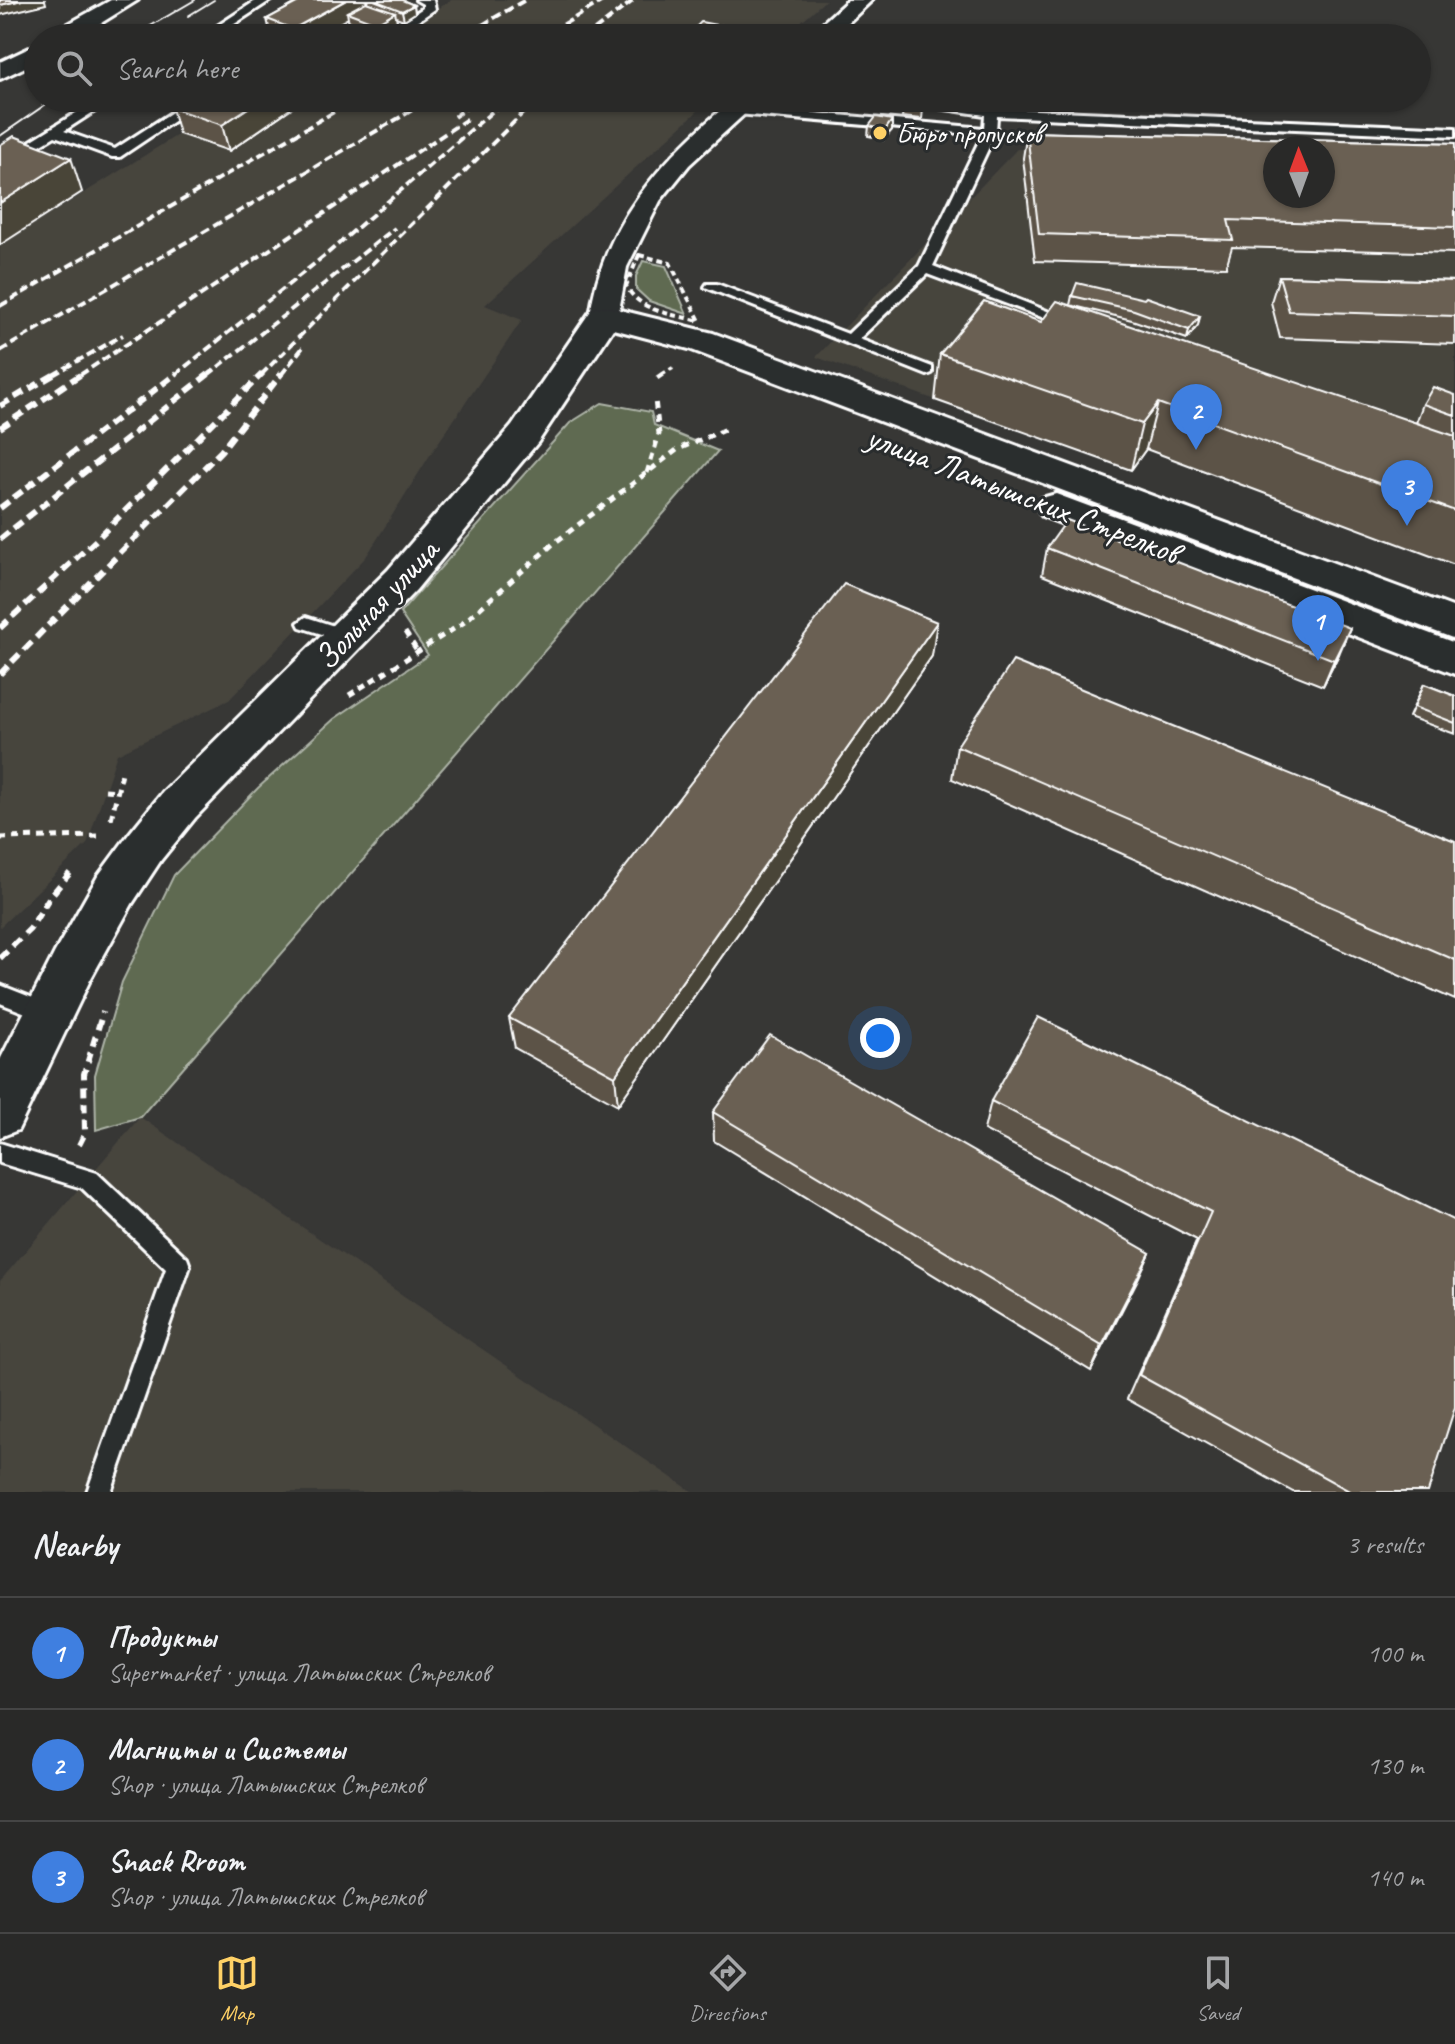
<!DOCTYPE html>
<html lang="en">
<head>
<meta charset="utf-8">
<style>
  body { margin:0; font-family:Caveat,sans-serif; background:#353534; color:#f1f3f6 }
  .compass { position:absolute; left:1263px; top:136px; width:72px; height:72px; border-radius:50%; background:#292928; box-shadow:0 2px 6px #0004; rotate:359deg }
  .you { position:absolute; left:880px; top:1038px; width:28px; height:28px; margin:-20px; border:6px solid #fff; border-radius:50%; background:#1a73e8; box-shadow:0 0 0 12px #1a73e833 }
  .badge { display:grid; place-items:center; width:52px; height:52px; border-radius:50%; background:#ffd166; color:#fff; font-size:26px; font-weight:700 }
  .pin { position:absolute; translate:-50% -66px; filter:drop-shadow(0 2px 4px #0008) }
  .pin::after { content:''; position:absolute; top:42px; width:28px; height:24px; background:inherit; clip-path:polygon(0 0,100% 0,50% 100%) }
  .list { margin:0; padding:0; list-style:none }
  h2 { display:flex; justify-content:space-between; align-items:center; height:104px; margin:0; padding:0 32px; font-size:34px }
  h2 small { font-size:26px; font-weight:400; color:#a5a6a8 }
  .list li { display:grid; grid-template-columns:52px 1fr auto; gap:24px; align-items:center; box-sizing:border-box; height:112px; padding:0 32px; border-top:2px solid #454545 }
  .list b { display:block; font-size:30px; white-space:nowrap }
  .list p { margin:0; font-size:26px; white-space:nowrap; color:#a5a6a8 }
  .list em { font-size:26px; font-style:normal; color:#a5a6a8 }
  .icon { flex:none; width:44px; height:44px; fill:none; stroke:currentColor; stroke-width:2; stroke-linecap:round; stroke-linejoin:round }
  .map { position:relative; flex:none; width:1455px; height:1492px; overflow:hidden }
  .search { position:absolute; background:#292928; box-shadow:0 2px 6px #0004; left:24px; right:24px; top:24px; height:88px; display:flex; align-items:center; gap:20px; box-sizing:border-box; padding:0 28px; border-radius:44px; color:#a5a6a8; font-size:30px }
  .sheet { height:440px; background:#292928 }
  nav { display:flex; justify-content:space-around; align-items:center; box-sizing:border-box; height:112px; border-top:2px solid #454545; background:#292928; font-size:22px; color:#a5a6a8 }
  nav a { display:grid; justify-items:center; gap:4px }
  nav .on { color:#ffd166 }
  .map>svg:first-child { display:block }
</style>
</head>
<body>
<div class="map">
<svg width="1455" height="1492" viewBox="0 0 1455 1492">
  <rect width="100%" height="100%" fill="#373735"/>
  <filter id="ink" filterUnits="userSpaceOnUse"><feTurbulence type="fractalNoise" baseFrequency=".0125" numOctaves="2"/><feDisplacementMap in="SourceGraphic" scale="16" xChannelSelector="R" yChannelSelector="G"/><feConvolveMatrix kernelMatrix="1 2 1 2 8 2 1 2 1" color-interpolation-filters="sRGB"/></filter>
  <g filter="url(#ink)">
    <!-- built -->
    <path fill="#46443e" d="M 451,0 L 826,0 L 782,38 L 394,38 Z
      M 306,98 L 712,98 L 485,305 L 522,320 L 432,452 L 366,557 L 229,700 L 117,754 L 87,844 L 0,927 L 0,245 L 179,134 L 229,151 Z
      M 1017,149 L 1275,156 L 1275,196 L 1323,196 L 1455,161 L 1455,565 L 1147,450 L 1131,470 L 816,357 Z
      M 140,1117 L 693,1492 L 0,1492 L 0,1281 Z"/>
    <!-- green -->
    <path fill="#5e6a51" stroke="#aeb4a8" stroke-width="2" d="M 643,261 L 666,266 L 687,314 L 649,301 L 636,289 L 636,276 Z
      M 602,403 L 651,412 L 654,425 L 718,451 L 140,1117 L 96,1130 L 95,1075 L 122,982 L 174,875 L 258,788 L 334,719 L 428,655 L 400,613 L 570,423 Z"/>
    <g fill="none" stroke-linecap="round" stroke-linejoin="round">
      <!-- service casing -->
      <g stroke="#fff" stroke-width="6">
        <path id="service" d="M 257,0 L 271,0 L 213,38 L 199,38 Z
          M 416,0 L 433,0 L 435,9 L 393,38 L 379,38 L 423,8 L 423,4 Z
          M 100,98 L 115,98 L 64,131 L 115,149 L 194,98 L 208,98 L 120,157 L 112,157 L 55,136 L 0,169 L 0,160 Z
          M 893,98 L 923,98 L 991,108 L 1455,128 L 1455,136 L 997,116 L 996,132 L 933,266 L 1075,322 L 1068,326 L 1063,325 L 927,274 L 859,339 L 932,367 L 932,373 L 927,375 L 705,287 L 707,284 L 717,284 L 848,334 L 919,266 L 982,135 L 737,114 L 731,110 L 737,106 L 984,128 L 985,115 L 899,102 Z
          M 306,617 L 353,632 L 356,636 L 347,642 L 300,627 L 298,623 Z
          M 0,985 L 56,1007 L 59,1013 L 56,1019 L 49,1022 L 0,1003 Z
          M 0,1143 L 97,1173 L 187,1258 L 190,1266 L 111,1492 L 87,1492 L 166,1269 L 82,1188 L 0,1163 Z"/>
      </g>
      <!-- minor casing -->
      <g stroke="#fff" stroke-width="6">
        <path id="minor" d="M 111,0 L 138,0 L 77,38 L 48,38 L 52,33 Z
          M 848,0 L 872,0 L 832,38 L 806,38 Z
          M 38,44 L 38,61 L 0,79 L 0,62 Z
          M 735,98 L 762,98 L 689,165 L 660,201 L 627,267 L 618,316 L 614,322 L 604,324 L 594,322 L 590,316 C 603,221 664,157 735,98 Z"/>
      </g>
      <!-- tertiary casing -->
      <g stroke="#fff" stroke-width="6">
        <path id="tertiary" d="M 604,306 L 713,333 L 1455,608 L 1455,639 L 689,349 L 613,329 L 538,442 L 416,590 L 195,818 L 161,860 L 132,904 L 90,980 L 18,1130 L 0,1137 L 0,1060 L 55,952 L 98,876 L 129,834 L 163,792 L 388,570 L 512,426 L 592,309 Z
          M 1056,494 L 1455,643 L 1455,674 L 1042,516 L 1037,507 L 1042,498 Z"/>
      </g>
      <!-- path-far2 -->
      <path stroke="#fff" stroke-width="4" stroke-dasharray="6 4" stroke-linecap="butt" d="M 639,255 L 670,263 L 700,321 C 673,314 641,313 626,286 Z
        M 661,375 L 673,368"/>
      <!-- path-far1 -->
      <path stroke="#fff" stroke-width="5" stroke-dasharray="7 6" stroke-linecap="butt" d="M 657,378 L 664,373
        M 647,473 L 659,434 L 655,400
        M 405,632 L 418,652
        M 349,695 L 463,623 L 553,544 L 678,449 L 729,428
        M 105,790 L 117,791
        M 111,819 L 122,773
        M 0,838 L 98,836"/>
      <!-- path -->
      <path stroke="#fff" stroke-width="6" stroke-dasharray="10 7" stroke-linecap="butt" d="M 0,958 L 30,929 L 49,898 L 70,873
        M 79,1145 L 85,1133 L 84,1074 L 103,1012"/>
      <!-- service -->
      <use href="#service" fill="#2a2d2e" fill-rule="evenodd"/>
      <!-- minor -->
      <use href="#minor" fill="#2a2d2e" fill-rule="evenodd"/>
      <!-- tertiary -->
      <use href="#tertiary" fill="#2a2d2e" fill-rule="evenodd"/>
      <!-- tram -->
      <path stroke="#fff" stroke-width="2" d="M 188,16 L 214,0
        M 130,38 L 195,0
        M 0,136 L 55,98"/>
      <!-- rail-far1 -->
      <path stroke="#fff" stroke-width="4" stroke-dasharray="9 4" stroke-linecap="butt" d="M 460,38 L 525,0
        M 541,38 L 604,0
        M 584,38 L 634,0
        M 454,117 L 480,98
        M 0,306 L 358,98
        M 0,351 L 433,98
        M 53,375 L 123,335
        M 80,375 L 470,117
        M 175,375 L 328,253 L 508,98
        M 208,375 L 395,228
        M 261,375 L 538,98
        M 281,375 L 304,346"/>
      <!-- rail -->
      <path stroke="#fff" stroke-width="6" stroke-dasharray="11 6" stroke-linecap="butt" d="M 0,406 L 57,373
        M 0,428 L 83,373
        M 0,508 L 177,373
        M 0,539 L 210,373
        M 0,628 L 96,540 L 263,373
        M 0,674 L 221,451 L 282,373"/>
    </g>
    <!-- wall -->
    <path fill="#5b5347" stroke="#fff" stroke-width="2" d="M 302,0 L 402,0 L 414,5 L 415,13 L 404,20 L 396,17 L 397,21 L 377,32 L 349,21 L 348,18 L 312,38 L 275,38 L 271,36 L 267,19 Z
      M 188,98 L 306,98 L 229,151 L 179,134 L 172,108 Z
      M 905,99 L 923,109 L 922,119 L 902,117 Z
      M 892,120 L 892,130 L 884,139 L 868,136 L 869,126 Z
      M 1027,132 L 1455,143 L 1455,253 L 1232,247 L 1226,267 L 1035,261 L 1023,158 Z
      M 1279,276 L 1455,281 L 1455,344 L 1280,338 L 1271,302 Z
      M 1072,296 L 1200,316 L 1198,325 L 1187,339 L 1132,320 L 1070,305 Z
      M 1041,322 L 1416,423 L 1423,404 L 1455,395 L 1455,565 L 1146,449 L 1131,470 L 935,400 L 940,354 Z
      M 1047,548 L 1339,654 L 1323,686 L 1042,575 Z
      M 932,656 L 618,1105 L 515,1048 L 509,1018 Z
      M 1424,684 L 1455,696 L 1455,734 L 1409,717 Z
      M 957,746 L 1455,841 L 1455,1000 L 952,779 Z
      M 991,1101 L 1455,1221 L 1428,1492 L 1293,1492 L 1127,1399 L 1197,1240 L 984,1130 Z
      M 713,1112 L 1150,1253 L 1091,1371 L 714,1141 Z"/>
    <!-- shaded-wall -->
    <path fill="#4a4439" stroke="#fff" stroke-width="2" d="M 22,0 L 45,0 L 46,4 L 0,15 L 0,5 Z
      M 346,0 L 367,0 L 368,6 L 347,12 L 348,18 L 312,38 L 295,38 L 293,29 Z
      M 414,5 L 415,13 L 404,20 L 402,11 Z
      M 395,12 L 397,21 L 377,32 L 376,23 Z
      M 721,26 L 721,35 L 719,38 L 710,38 Z
      M 263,98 L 306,98 L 229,151 L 222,125 Z
      M 892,120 L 892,130 L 884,139 L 885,130 Z
      M 71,158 L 82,192 L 0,245 L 0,203 Z
      M 1200,316 L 1198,325 L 1187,339 L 1189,330 Z
      M 1158,403 L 1146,449 L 1131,470 L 1142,424 Z
      M 937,622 L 932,656 L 618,1105 L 615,1076 Z
      M 1350,628 L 1339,654 L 1323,686 L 1334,660 Z
      M 1150,1253 L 1138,1279 L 1091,1371 L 1102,1346 Z"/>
    <!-- building -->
    <path fill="#6a6152" stroke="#fff" stroke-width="2" fill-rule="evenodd" d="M 0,0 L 22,0 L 0,5 Z
      M 302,0 L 346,0 L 293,29 L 267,19 Z
      M 374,0 L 402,0 L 414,5 L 402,11 Z
      M 366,2 L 395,12 L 376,23 L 347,12 Z
      M 701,22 L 721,26 L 710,38 L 697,38 L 687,36 Z
      M 324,34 L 334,38 L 318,38 Z
      M 188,98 L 263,98 L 222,125 L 172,108 Z
      M 905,99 L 924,100 L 923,109 L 903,108 Z
      M 876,117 L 892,120 L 885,130 L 869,126 Z
      M 1027,132 L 1455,143 L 1455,227 L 1228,220 L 1233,240 L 1039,234 ZM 1275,148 L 1323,148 L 1323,196 L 1275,196 Z
      M 14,136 L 71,158 L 0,203 L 0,145 Z
      M 1279,276 L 1455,281 L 1455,316 L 1289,311 Z
      M 1077,283 L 1144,299 L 1146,297 L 1200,316 L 1189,330 L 1134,310 L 1072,296 Z
      M 984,301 L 1041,322 L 1057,301 L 1455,436 L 1455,511 L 1158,403 L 1142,424 L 940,354 Z
      M 1433,387 L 1455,395 L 1455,415 L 1423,404 Z
      M 1067,520 L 1350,628 L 1334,660 L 1047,548 Z
      M 844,584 L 937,622 L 615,1076 L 509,1018 Z
      M 1013,661 L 1455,841 L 1455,960 L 957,746 Z
      M 1424,684 L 1455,696 L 1455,723 L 1414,707 Z
      M 1038,1017 L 1455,1221 L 1455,1407 L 1428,1492 L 1351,1492 L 1139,1375 L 1211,1212 L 991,1101 Z
      M 770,1035 L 1150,1253 L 1102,1346 L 713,1112 Z"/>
  </g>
  <!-- markers -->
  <circle fill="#ffd166" stroke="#2a2d2e" stroke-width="3" cx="880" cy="133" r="8"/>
  <g text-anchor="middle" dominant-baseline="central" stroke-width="6" stroke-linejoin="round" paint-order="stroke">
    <!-- far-poi labels -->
    <g font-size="28" fill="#fff" stroke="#2a2d2e" text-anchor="start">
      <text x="896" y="133">Бюро пропусков</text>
    </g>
    <!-- street labels -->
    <g font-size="34" fill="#fff" stroke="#2a2d2e">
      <text transform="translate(1023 494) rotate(21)">улица Латышских Стрелков</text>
      <text transform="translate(376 604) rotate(-47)">Зольная улица</text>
    </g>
  </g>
</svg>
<svg class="compass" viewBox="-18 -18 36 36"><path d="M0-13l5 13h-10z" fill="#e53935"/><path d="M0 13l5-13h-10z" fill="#a5a6a8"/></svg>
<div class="you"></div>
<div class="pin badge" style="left:1318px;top:661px;background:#3f7fe0">1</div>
<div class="pin badge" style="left:1196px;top:450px;background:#3f7fe0">2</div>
<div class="pin badge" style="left:1407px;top:526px;background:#3f7fe0">3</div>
<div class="search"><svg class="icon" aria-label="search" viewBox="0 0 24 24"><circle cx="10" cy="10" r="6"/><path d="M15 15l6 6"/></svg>Search here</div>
</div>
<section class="sheet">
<h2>Nearby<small>3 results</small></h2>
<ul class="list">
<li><span class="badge" style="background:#3f7fe0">1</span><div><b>Продукты</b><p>Supermarket · улица Латышских Стрелков</p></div><em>100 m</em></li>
<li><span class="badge" style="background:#3f7fe0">2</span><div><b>Магниты и Системы</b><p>Shop · улица Латышских Стрелков</p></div><em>130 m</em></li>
<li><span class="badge" style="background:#3f7fe0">3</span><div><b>Snack Rroom</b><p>Shop · улица Латышских Стрелков</p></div><em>140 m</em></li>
</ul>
</section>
<nav>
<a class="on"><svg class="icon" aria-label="map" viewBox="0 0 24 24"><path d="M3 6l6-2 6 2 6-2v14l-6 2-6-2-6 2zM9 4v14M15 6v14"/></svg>Map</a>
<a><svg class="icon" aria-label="directions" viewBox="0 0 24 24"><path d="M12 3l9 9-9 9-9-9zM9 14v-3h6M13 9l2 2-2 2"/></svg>Directions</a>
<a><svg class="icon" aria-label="saved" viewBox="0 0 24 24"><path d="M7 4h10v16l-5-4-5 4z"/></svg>Saved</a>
</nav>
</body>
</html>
